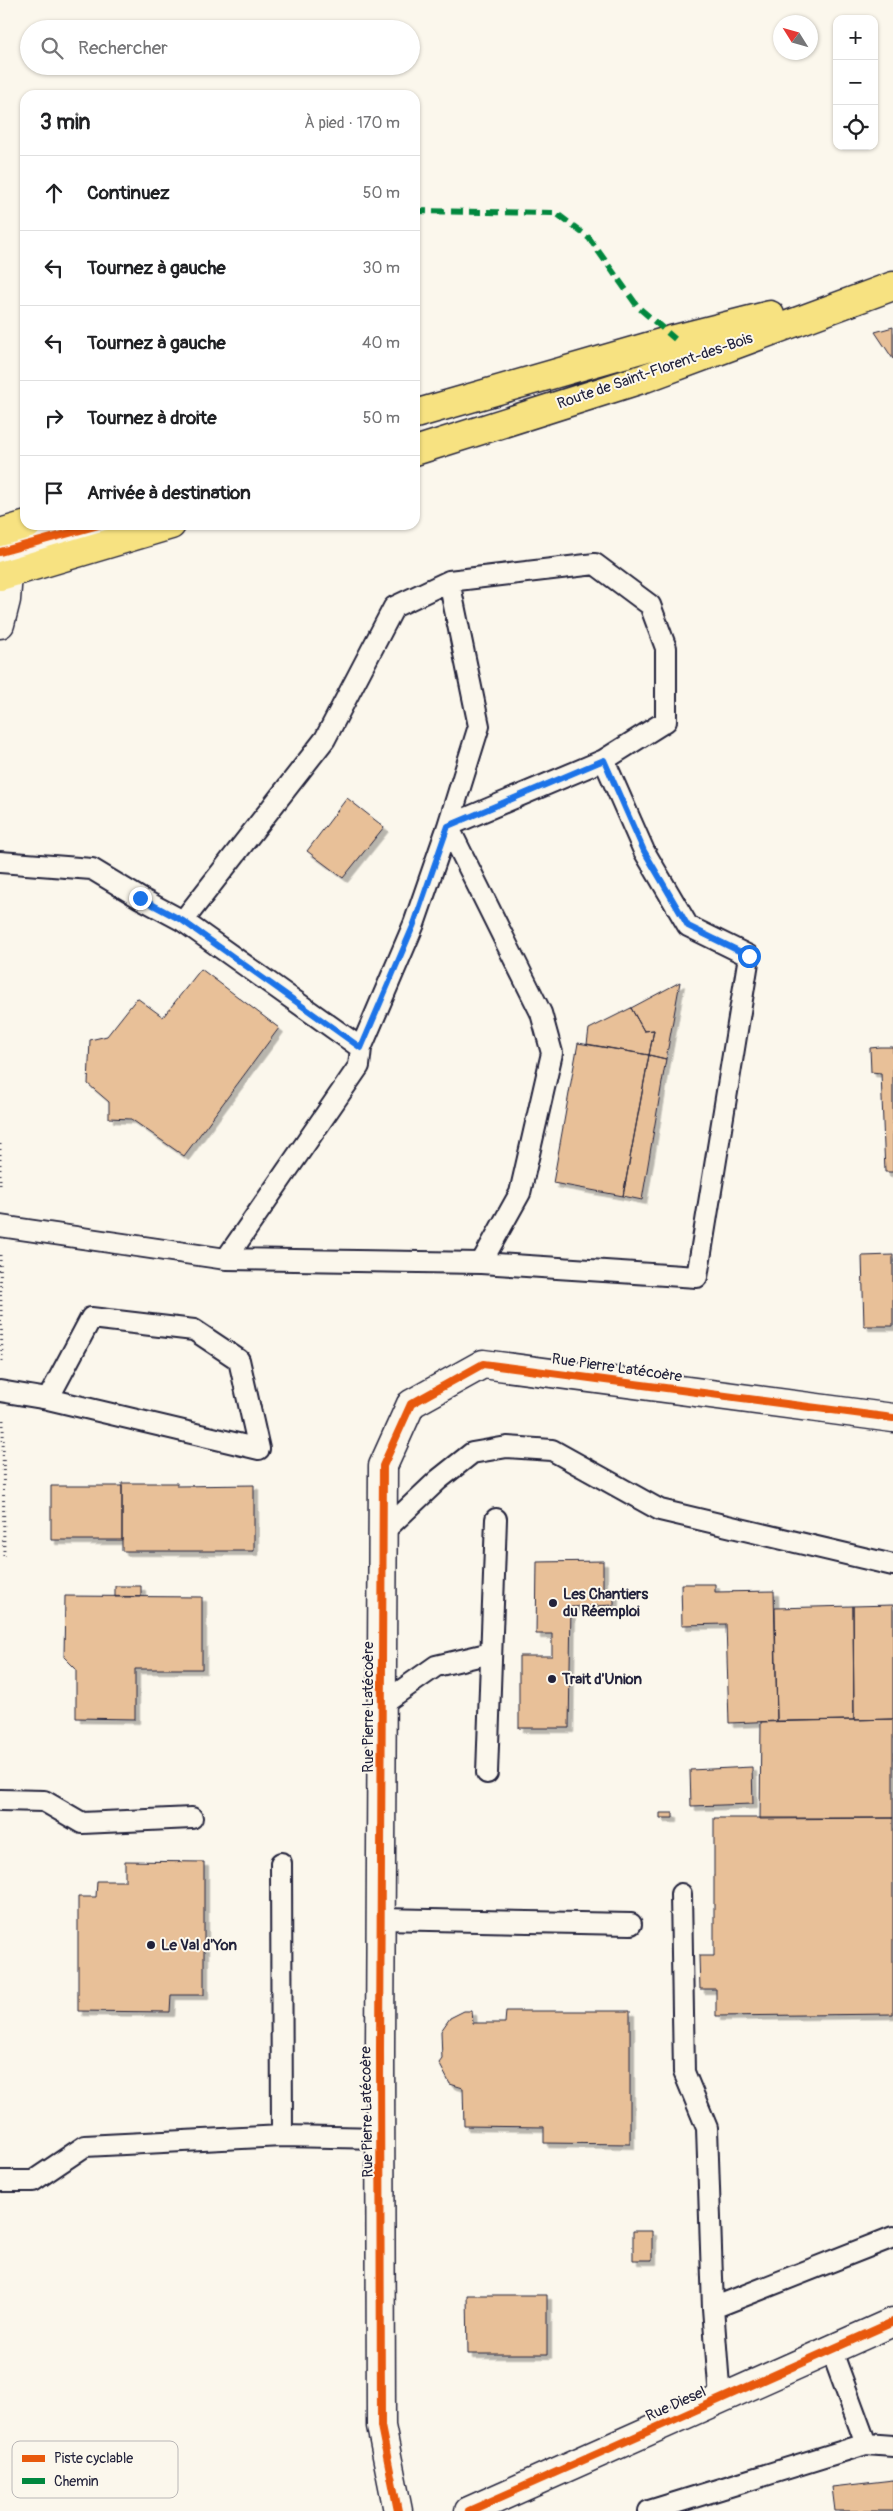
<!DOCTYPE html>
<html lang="fr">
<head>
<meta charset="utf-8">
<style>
  body { margin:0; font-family:Pangolin,sans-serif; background:#f2f2f2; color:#202124 }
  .controls { position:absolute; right:15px; top:15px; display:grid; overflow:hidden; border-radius:10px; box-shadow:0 1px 4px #0004 }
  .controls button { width:45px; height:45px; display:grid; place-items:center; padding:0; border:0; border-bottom:1px solid #e0e0e0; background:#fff; color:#202124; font:25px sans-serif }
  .compass { position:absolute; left:773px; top:15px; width:45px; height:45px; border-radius:50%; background:#fff; box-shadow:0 1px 4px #0004; rotate:307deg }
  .stop { position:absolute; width:15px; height:15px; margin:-11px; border:4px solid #1a73e8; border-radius:50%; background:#fff }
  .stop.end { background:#1a73e8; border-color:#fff; box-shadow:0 1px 5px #0008 }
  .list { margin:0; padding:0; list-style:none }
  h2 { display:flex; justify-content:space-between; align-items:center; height:65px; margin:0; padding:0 20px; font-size:21px }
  h2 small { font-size:16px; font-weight:400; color:#757577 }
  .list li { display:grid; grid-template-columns:32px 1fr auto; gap:15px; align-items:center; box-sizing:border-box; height:75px; padding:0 20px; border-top:1px solid #e0e0e0 }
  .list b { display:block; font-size:19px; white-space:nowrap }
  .list em { font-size:16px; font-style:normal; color:#757577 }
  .icon { flex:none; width:28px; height:28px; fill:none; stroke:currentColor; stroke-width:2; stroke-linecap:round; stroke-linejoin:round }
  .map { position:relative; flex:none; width:893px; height:2511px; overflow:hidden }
  .search { position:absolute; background:#fff; box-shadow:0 1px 4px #0004; left:20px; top:20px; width:400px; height:55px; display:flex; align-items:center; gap:12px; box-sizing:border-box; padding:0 18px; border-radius:28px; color:#757577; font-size:19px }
  .panel { position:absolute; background:#fff; box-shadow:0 1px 4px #0004; left:20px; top:90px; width:400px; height:440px; border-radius:15px }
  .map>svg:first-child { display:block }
</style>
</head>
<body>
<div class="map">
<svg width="893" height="2511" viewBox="0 0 893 2511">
  <defs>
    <filter id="shadow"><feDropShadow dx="4.5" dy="4.5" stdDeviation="0" flood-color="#0004"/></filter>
  </defs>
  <rect width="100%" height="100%" fill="#fbf7ec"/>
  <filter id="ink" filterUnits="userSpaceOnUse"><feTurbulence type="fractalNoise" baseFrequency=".02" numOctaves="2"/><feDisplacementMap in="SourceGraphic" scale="10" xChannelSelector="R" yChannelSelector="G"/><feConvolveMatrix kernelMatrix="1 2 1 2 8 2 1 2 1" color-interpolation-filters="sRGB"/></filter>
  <g filter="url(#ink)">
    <!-- building -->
    <path fill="#e8c098" stroke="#22223b" filter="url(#shadow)" d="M 893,327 L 893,359 L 875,332 Z
      M 347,798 L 384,827 L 343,878 L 307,851 Z
      M 201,969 L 279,1028 L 184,1156 L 131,1119 L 109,1118 L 109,1102 L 88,1084 L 90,1040 L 107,1036 L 137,998 L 163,1017 Z
      M 680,982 L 666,1059 L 649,1055 L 654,1030 L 644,1031 L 631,1008 Z
      M 631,1008 L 644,1031 L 654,1030 L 649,1055 L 587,1044 L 589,1029 Z
      M 578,1043 L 649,1055 L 623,1196 L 553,1183 Z
      M 880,1047 L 893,1047 L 893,1172 L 885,1172 L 881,1073 L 871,1072 L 870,1048 Z
      M 649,1055 L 666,1059 L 642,1200 L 623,1196 Z
      M 893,1255 L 893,1326 L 864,1326 L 862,1256 Z
      M 122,1483 L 177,1483 L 177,1486 L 254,1485 L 254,1551 L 122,1551 Z
      M 51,1486 L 122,1486 L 122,1540 L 51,1540 Z
      M 603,1561 L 603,1591 L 614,1592 L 614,1605 L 571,1607 L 569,1728 L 519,1728 L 519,1656 L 552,1656 L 552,1634 L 536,1634 L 537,1562 Z
      M 681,1584 L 715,1584 L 715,1592 L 774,1591 L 777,1721 L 729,1723 L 726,1624 L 682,1625 Z
      M 115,1586 L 141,1586 L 141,1597 L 115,1597 Z
      M 65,1596 L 202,1597 L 202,1669 L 135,1669 L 135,1719 L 76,1718 L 76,1669 L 64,1657 Z
      M 893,1605 L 893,1719 L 854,1720 L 853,1606 Z
      M 853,1606 L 854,1720 L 777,1721 L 775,1608 Z
      M 893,1719 L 893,1818 L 760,1819 L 761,1722 Z
      M 752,1767 L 753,1804 L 691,1806 L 690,1770 Z
      M 660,1813 L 673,1813 L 673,1818 L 660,1818 Z
      M 714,1818 L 893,1818 L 893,2014 L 716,2016 L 716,1989 L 700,1989 L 699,1956 L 714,1956 Z
      M 125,1861 L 204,1862 L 204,1995 L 171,1995 L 170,2012 L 78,2011 L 78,1897 L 96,1897 L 97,1881 L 125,1881 Z
      M 464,2011 L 472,2011 L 473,2023 L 505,2023 L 506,2011 L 630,2011 L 630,2144 L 544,2143 L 544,2127 L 464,2126 L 463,2088 L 450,2084 L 439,2063 L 442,2059 L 441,2031 L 450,2018 Z
      M 633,2231 L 652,2231 L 652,2260 L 633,2260 Z
      M 467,2295 L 547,2295 L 547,2354 L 468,2354 Z
      M 893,2480 L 893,2511 L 835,2511 L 832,2487 Z"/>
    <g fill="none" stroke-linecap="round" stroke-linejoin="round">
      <!-- lane casing -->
      <g stroke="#22223b" stroke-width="24">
        <path id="lane" d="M 449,581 L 479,726 L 448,826 L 541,1013 L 552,1053 L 520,1193 L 481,1263
          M 0,862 L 92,869 L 140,898 L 183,921 L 361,1048
          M 183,921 L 325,739 L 394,607 L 449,581 L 595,564 L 650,605 L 666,648 L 666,721 L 604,760
          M 0,1226 L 226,1259 L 481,1263 L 697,1277 L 749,956 L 688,926 L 644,851 L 604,760 L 448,826 L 414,924 L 361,1048 L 359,1066 L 226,1259
          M 0,1391 L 48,1399 L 259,1449 L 239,1360 L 194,1330 L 91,1318 L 48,1399
          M 383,1532 L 438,1480 L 472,1453 L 507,1447 L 552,1450 L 660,1510 L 893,1565
          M 382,1704 L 436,1666 L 491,1653
          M 487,1773 L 496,1519
          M 0,1800 L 44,1801 L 82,1823 L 192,1818
          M 281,1863 L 282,2136
          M 681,1894 L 684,2072 L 707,2128 L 713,2308 L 720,2399
          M 381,1919 L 631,1924
          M 0,2181 L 33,2181 L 85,2146 L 282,2136 L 382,2138
          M 713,2308 L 893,2237
          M 831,2349 L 866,2444
          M 649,2511 L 866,2444 L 893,2446"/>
      </g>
      <!-- street casing -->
      <g stroke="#22223b" stroke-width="31">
        <path id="street" d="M 0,552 L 99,525
          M 0,572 L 8,574 L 6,600 L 0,624
          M 398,2511 L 381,2426 L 380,2050 L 383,1466 L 411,1404 L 483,1364 L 893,1418
          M 469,2511 L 893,2322"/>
      </g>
      <!-- primary casing -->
      <g stroke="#22223b" stroke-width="31">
        <path id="primary" d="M 415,414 L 675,339 L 770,315
          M 415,451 L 645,378 L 893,286
          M 0,533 L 27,525
          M 0,576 L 171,525"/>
      </g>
      <!-- path -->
      <path stroke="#22223b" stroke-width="3" stroke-dasharray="1 4" stroke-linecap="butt" d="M 0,1144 L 0,1188
        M 0,1255 L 2,1362
        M 3,1420 L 4,1559"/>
      <!-- lane -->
      <use href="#lane" stroke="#fbf7ec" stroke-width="20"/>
      <!-- street -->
      <use href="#street" stroke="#fbf7ec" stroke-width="28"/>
      <!-- primary -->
      <use href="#primary" stroke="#f7e281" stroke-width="28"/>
      <!-- quiet -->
      <path stroke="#00873e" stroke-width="6" stroke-dasharray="12 6" stroke-linecap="butt" d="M 415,211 L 556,213 L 589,238 L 638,307 L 675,339"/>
      <!-- cycleway casing -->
      <g stroke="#fbf7ec" stroke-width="11">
        <path id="cycleway" d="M 0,552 L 99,525
          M 398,2511 L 381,2426 L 380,2050 L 383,1466 L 411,1404 L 483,1364 L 893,1418
          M 469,2511 L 893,2322"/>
      </g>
      <!-- cycleway -->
      <use href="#cycleway" stroke="#e8590c" stroke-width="8"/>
    </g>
  </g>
  <g fill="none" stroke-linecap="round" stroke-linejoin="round" filter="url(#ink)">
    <!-- route -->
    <path stroke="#1a73e8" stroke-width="6" d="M 140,898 L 183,921 L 361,1048 L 414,924 L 448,826 L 604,760 L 644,851 L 688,926 L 749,956"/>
  </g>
  <!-- markers -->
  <g fill="#22223b" stroke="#fbf7ec" stroke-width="2">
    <circle cx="553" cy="1603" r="5"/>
    <circle cx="552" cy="1679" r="5"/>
    <circle cx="151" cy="1945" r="5"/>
  </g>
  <g text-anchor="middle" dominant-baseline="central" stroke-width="4" stroke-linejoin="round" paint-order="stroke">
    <!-- street labels -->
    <g font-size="15" fill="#22223b" stroke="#fbf7ec">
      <text transform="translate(655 371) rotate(-19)">Route de Saint-Florent-des-Bois</text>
      <text transform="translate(617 1368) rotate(8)">Rue Pierre Latécoère</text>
      <text transform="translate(368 1707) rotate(-90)">Rue Pierre Latécoère</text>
      <text transform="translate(367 2112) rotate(-91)">Rue Pierre Latécoère</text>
      <text transform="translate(676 2404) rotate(-24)">Rue Diesel</text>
    </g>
    <!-- poi labels -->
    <g font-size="15" font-weight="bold" fill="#22223b" stroke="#fbf7ec" text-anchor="start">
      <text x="563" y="1594">Les Chantiers<tspan x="563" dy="17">du Réemploi</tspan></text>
      <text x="562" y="1679">Trait d'Union</text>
      <text x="161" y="1945">Le Val d'Yon</text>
    </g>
  </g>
  <!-- legend -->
  <rect x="12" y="2441" width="166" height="57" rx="8" fill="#fbf7ec" stroke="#bab7b7" stroke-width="1"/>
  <rect x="22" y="2455" width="23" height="7" fill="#e8590c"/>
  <rect x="22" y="2478" width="23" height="6" fill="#00873e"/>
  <g font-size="14" fill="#22223b">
    <text x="54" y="2463">Piste cyclable</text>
    <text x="54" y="2486">Chemin</text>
  </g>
</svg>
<div class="controls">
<button>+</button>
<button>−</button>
<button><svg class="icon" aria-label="locate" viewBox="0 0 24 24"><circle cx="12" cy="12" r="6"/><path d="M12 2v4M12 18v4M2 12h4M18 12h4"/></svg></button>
</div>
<svg class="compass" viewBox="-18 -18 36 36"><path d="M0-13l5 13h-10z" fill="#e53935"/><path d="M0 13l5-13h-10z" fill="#757577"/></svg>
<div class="stop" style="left:749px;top:956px"></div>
<div class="stop end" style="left:140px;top:898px"></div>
<div class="search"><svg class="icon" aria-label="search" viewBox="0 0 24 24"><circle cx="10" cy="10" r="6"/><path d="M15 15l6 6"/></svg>Rechercher</div>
<section class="panel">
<h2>3 min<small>À pied · 170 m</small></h2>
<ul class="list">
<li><svg class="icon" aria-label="ahead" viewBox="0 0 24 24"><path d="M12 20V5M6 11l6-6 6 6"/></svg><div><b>Continuez</b></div><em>50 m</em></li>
<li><svg class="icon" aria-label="left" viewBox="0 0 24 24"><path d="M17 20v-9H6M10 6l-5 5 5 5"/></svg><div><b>Tournez à gauche</b></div><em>30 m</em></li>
<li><svg class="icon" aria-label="left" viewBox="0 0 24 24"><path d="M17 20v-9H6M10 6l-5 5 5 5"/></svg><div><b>Tournez à gauche</b></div><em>40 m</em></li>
<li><svg class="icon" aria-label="right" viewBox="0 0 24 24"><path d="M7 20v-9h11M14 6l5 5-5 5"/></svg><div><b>Tournez à droite</b></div><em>50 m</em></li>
<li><svg class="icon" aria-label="arrive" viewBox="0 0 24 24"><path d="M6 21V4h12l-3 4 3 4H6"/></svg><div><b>Arrivée à destination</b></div></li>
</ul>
</section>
</div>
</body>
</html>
